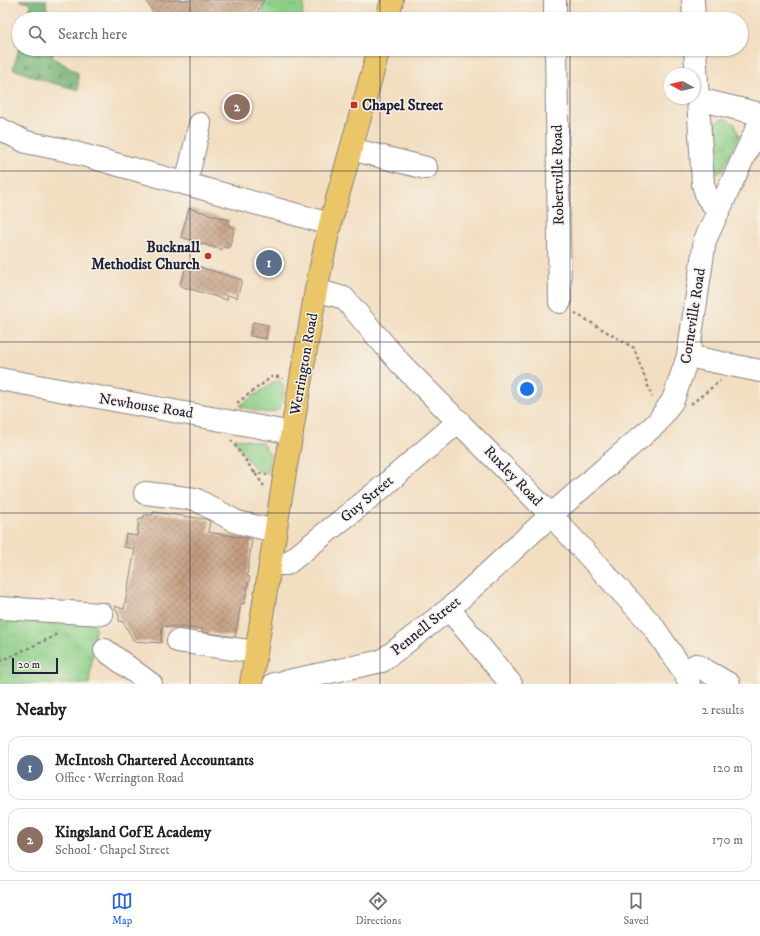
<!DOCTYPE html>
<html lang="en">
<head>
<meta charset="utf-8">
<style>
  body { margin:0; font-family:"IM FELL DW Pica",serif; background:#f2f2f2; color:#222 }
  .compass { position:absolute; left:664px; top:68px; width:36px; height:36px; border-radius:50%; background:#fff; box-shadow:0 1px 3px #0004; rotate:278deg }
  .scale { position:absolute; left:12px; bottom:10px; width:46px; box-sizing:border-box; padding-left:4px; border:2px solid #22223b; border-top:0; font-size:11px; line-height:14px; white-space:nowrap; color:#22223b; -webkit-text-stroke:3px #f7f3e8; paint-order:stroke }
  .you { position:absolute; left:527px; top:389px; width:14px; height:14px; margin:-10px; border:3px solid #fff; border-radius:50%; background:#1a73e8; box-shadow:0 0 0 6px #1a73e833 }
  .badge { display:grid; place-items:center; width:26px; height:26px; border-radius:50%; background:#2563eb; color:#fff; font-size:13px; font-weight:700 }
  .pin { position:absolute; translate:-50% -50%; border:2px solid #fff; box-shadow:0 1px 4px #0006 }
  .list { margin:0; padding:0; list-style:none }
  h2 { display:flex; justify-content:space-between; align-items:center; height:52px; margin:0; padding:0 16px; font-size:17px }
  h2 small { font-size:13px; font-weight:400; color:#767676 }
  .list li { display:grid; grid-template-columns:26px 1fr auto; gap:12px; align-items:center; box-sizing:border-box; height:64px; margin:0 8px 8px; padding:0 8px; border:1px solid #e0e0e0; border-radius:12px }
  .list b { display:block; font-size:15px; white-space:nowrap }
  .list p { margin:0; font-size:13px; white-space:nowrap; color:#767676 }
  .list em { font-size:13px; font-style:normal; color:#767676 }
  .icon { flex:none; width:22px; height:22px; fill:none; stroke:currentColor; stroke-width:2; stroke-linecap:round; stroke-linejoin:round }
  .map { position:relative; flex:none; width:760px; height:684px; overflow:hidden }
  .search { position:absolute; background:#fff; box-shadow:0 1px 3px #0004; left:12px; right:12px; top:12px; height:44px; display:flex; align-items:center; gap:10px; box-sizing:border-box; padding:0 14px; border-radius:22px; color:#767676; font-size:15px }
  .sheet { height:196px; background:#fff }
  nav { display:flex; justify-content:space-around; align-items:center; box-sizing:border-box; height:56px; border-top:1px solid #e0e0e0; background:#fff; font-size:11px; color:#767676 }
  nav a { display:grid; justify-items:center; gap:2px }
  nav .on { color:#2563eb }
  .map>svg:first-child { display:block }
</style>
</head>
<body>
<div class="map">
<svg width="760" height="684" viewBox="0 0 760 684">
  <defs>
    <pattern id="grass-tufts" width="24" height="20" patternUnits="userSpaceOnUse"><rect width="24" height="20" fill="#8dcf87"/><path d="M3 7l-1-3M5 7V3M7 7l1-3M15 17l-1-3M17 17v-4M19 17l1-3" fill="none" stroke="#79b175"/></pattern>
    <pattern id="forest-firs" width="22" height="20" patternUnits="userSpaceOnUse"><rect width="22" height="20" fill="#72b274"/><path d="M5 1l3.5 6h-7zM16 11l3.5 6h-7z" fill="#5d9060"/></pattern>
    <pattern id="building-cross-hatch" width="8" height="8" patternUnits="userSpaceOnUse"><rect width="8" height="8" fill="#c59e81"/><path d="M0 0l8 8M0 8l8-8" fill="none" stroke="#a0806b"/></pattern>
  </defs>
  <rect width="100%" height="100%" fill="#f7f3e8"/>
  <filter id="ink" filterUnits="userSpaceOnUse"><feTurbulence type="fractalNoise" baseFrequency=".025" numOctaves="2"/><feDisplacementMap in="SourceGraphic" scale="8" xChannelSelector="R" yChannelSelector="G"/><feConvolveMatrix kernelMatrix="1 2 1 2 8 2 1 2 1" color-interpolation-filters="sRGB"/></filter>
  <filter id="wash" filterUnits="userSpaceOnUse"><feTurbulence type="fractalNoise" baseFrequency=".012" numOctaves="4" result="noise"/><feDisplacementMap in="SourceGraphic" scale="16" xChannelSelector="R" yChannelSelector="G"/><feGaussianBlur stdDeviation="0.9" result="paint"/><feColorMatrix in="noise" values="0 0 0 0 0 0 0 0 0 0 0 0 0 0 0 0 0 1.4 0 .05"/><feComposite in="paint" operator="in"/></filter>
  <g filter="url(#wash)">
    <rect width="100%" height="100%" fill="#f2dec1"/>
    <!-- grass -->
    <path fill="url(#grass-tufts)" stroke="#587861" d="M 263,0 L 304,0 L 302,19 L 262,17 Z
      M 722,119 L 726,119 L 735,124 L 739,136 L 722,171 L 715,174 L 713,170 C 712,155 705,127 722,119 Z
      M 276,381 L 280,381 L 284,386 C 283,392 283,399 281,405 C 276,419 251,409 241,407 L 240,405 Z
      M 235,438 L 262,443 L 270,454 L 268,473 L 256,470 L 235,442 Z
      M 0,614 L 96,621 L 89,684 L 0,684 Z"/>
    <!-- forest -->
    <path fill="url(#forest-firs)" stroke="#4a6a58" d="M 19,0 L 47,0 L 46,3 L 49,19 L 27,19 L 31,4 Z
      M 19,48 L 54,49 L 52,57 L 78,73 L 78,90 L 45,81 L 13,69 Z"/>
    <g id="blocks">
      <!-- building -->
      <path fill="url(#building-cross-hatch)" d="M 146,0 L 264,0 L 253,19 L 156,19 Z
        M 189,208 L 229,220 L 228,225 L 235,228 L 229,248 L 223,247 L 222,250 L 181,237 Z
        M 265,253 L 283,258 L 279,274 L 260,270 Z
        M 187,263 L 242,280 L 237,298 L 228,295 L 227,300 L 180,286 Z
        M 253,322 L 268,325 L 266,339 L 250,336 Z
        M 153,512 L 205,519 L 210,521 L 208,532 L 252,539 L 247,576 L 250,577 L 244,604 L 241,603 L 235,637 L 202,632 L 202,629 L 162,626 L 161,643 L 134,641 L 123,622 L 119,621 L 119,616 L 114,606 L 124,609 L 135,549 L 124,547 L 126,534 L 137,536 L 139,518 L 144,518 L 144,515 L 153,515 Z"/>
    </g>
  </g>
  <g filter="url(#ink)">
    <use href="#blocks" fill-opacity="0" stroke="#8a807e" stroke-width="1"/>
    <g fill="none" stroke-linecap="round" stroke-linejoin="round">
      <!-- minor casing -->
      <g stroke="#8a807e" stroke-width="24">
        <path id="minor" d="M 555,0 L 555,19
          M 693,0 L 694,19
          M 556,49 L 560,302
          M 695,49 L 703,184 L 707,197 L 718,211
          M 698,99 L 760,114
          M 0,129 L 26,142 L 65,150 L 330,224
          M 351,149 L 426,168
          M 186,184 L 200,124
          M 316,290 L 344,298 L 400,363 L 551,515 L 652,625 L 685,673 L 689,684
          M 688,356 L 760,371
          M 0,379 L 292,433
          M 145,493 L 195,499 L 237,522 L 275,531
          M 270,564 L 287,564 L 379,490 L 459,421
          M 0,608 L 102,614
          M 449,609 L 511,684
          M 178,641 L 255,652
          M 105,650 L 151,684
          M 685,673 L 696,665 L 729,684
          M 274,684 L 382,661 L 449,609 L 551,515 L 657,423 L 673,400 L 688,356 L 705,240 L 760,122"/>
      </g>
      <!-- highway casing -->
      <g stroke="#8a807e" stroke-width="24">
        <path id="highway" d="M 387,19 L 392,0
          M 251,684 L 284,478 L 316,290 L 330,224 L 379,49"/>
      </g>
      <!-- path -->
      <path stroke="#8a807e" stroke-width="2.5" stroke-dasharray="3 3" stroke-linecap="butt" d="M 575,313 L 634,348 L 652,397
        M 237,403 L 273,376 L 283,378
        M 691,404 L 720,381
        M 231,440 L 264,486
        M 253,472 L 267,475
        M 0,661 L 55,636 L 56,630"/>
      <!-- minor -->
      <use href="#minor" stroke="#fff" stroke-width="22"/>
      <!-- highway -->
      <use href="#highway" stroke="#ebc669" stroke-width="22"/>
    </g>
  </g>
  <!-- grid -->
  <path fill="none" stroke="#22223b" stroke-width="1" stroke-opacity="0.55" d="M 190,0 L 190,19M 380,0 L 380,19M 570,0 L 570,19M 190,49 L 190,684M 380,49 L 380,684M 570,49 L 570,684M 0,171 L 760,171M 0,342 L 760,342M 0,513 L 760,513"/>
  <!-- markers -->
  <g fill="#c8321e" stroke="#f7f3e8" stroke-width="1.5">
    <rect x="350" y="101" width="8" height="8" rx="2"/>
    <circle cx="208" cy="256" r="4"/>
  </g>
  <g text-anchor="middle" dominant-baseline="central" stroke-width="3" stroke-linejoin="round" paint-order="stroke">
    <!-- poi labels -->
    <g font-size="15" font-weight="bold" fill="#22223b" stroke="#f7f3e8" text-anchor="start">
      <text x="362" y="105">Chapel Street</text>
      <text x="200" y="247" text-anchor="end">Bucknall<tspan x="200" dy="17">Methodist Church</tspan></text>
    </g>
    <!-- street labels -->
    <g font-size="15" fill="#22223b" stroke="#f7f3e8">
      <text transform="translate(558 175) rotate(-91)">Robertville Road</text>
      <text transform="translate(693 316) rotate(-81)">Corneville Road</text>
      <text transform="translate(304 364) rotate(-80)">Werrington Road</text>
      <text transform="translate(146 406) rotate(9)">Newhouse Road</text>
      <text transform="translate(513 476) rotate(46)">Ruxley Road</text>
      <text transform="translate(367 499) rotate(-40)">Guy Street</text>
      <text transform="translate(426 626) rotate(-39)">Pennell Street</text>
    </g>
  </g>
</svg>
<svg class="compass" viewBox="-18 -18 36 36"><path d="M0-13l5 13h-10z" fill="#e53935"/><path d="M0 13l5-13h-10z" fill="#767676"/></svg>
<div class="scale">20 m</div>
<div class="you"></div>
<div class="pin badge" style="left:269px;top:263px;background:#5c6f8a">1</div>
<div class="pin badge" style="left:237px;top:107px;background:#8d6e63">2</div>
<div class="search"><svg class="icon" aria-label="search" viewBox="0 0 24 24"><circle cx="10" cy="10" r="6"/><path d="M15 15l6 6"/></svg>Search here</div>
</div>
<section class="sheet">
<h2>Nearby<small>2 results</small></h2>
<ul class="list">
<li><span class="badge" style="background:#5c6f8a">1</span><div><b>McIntosh Chartered Accountants</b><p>Office · Werrington Road</p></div><em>120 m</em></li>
<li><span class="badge" style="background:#8d6e63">2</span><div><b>Kingsland CofE Academy</b><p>School · Chapel Street</p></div><em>170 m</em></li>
</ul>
</section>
<nav>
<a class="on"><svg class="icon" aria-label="map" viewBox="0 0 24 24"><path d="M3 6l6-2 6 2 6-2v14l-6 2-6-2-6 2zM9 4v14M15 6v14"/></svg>Map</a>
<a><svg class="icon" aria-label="directions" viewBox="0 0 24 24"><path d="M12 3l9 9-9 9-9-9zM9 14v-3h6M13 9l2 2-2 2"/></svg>Directions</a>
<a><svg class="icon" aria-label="saved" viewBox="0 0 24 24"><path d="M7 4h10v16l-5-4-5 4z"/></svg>Saved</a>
</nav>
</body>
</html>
